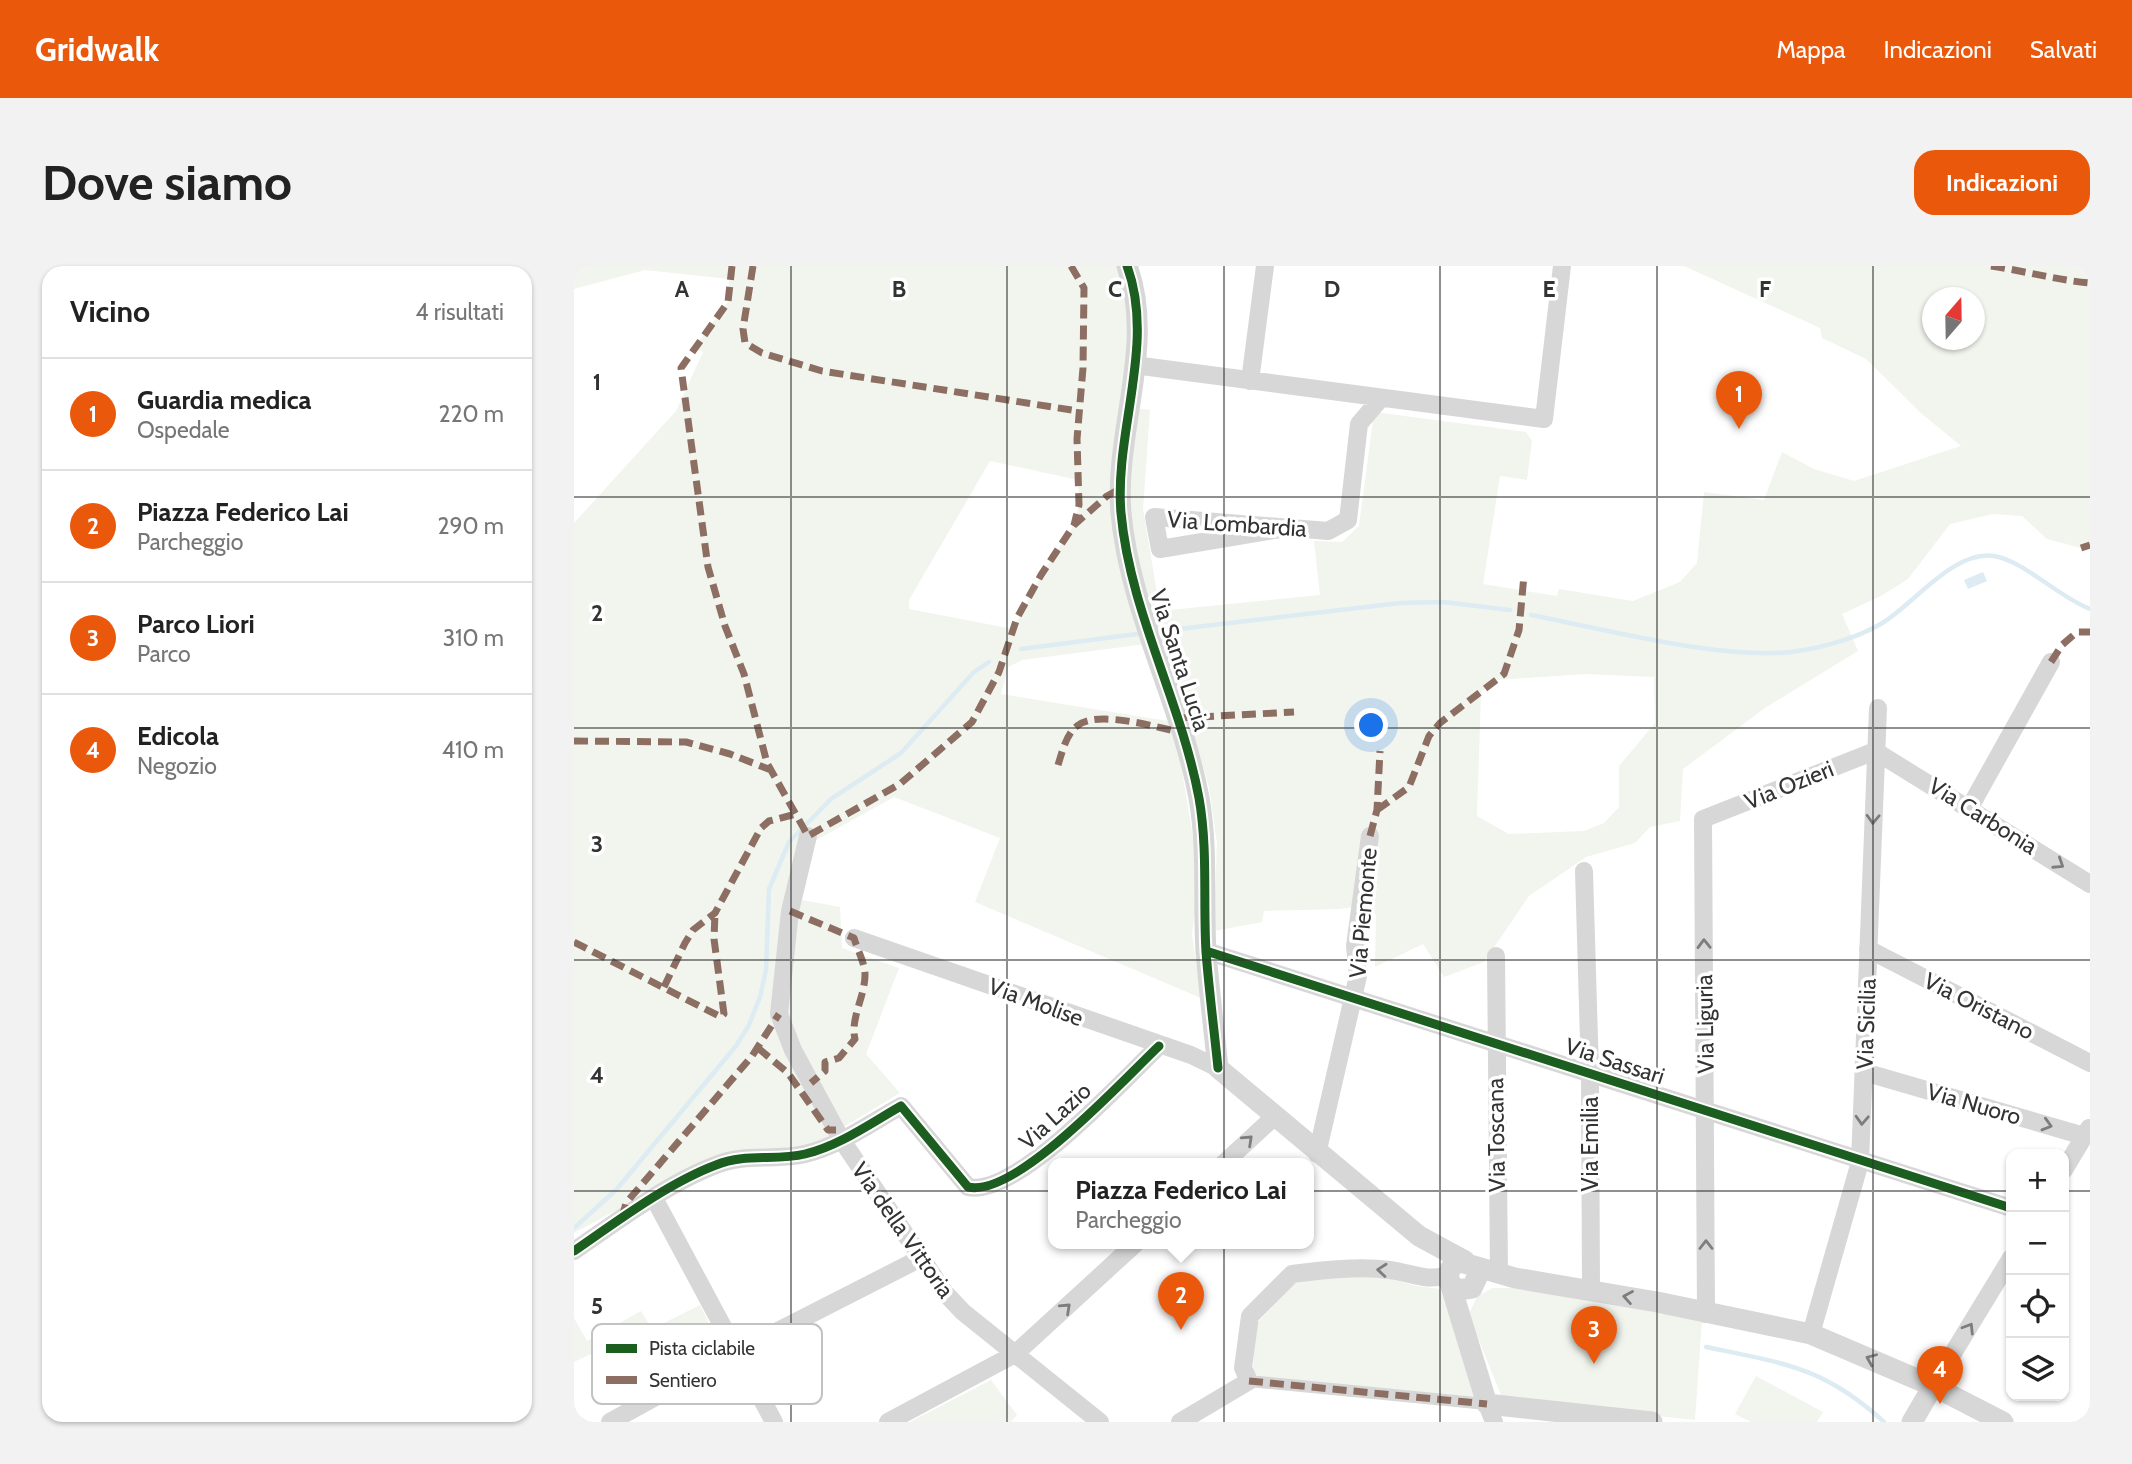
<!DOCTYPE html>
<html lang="it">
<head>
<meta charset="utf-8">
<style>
  body { margin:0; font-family:Cabin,sans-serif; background:#f2f2f2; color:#222 }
  .controls { position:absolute; right:21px; bottom:21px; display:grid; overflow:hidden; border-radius:14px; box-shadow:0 2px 5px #0004 }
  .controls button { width:63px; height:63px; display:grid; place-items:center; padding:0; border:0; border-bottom:2px solid #e0e0e0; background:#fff; color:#222; font:35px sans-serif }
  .compass { position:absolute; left:1348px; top:21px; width:63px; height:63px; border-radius:50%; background:#fff; box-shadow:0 2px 5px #0004; rotate:20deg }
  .you { position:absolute; left:798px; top:460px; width:24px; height:24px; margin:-18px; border:5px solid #fff; border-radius:50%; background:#1a73e8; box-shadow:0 0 0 10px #1a73e833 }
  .badge { display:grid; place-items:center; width:46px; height:46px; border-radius:50%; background:#ea580c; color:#fff; font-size:23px; font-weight:700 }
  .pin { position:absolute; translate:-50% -58px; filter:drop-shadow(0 2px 4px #0008) }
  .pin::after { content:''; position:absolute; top:37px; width:24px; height:21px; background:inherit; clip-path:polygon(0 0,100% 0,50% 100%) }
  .popup { position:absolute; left:474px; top:892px; width:266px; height:91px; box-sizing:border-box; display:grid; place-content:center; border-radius:14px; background:#fff; filter:drop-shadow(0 2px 5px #0005); font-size:23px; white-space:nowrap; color:#767676 }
  .popup b { font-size:26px; color:#222 }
  .popup::after { content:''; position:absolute; left:50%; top:100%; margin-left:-14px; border:14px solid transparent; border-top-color:#fff }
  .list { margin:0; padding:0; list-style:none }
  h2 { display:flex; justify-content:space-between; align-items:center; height:91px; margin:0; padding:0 28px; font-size:30px }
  h2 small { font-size:23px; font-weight:400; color:#767676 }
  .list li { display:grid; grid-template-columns:46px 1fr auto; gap:21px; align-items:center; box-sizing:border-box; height:112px; padding:0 28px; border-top:2px solid #e0e0e0 }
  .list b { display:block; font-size:26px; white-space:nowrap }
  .list p { margin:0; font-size:23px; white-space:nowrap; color:#767676 }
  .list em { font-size:23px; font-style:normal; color:#767676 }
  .icon { flex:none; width:38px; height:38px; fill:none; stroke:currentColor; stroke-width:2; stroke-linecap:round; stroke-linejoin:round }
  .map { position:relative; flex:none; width:1516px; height:1156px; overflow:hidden; border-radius:21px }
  header { display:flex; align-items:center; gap:42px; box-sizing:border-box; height:98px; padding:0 35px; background:#ea580c; color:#fff }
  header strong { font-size:33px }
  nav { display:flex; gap:38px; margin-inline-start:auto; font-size:24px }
  .intro { display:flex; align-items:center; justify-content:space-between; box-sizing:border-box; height:168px; padding:0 42px }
  h1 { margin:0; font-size:49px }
  .button { padding:18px 32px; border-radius:21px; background:#ea580c; color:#fff; font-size:24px; font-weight:700 }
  main { display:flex; gap:42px; padding:0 42px }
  aside { flex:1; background:#fff; border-radius:21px; box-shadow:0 2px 5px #0004 }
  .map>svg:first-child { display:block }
</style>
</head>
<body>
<header>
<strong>Gridwalk</strong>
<nav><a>Mappa</a><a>Indicazioni</a><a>Salvati</a></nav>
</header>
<div class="intro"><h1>Dove siamo</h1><a class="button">Indicazioni</a></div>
<main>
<aside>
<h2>Vicino<small>4 risultati</small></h2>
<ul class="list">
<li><span class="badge">1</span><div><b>Guardia medica</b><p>Ospedale</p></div><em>220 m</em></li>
<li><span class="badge">2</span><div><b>Piazza Federico Lai</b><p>Parcheggio</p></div><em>290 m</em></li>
<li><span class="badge">3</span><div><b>Parco Liori</b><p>Parco</p></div><em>310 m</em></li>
<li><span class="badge">4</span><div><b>Edicola</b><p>Negozio</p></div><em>410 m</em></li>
</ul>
</aside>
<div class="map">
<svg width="1516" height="1156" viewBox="0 0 1516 1156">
  <rect width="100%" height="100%" fill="#fff"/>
  <!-- green -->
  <path fill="#f1f5ed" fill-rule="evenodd" d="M 0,0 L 544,0 L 552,30 L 554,74 L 537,213 L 572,378 L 448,394 L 434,401 L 427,428 L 600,456 L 621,584 L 622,639 L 618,668 L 627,732 L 401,636 L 426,572 L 320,531 L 237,577 L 212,631 L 266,641 L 268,682 L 325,702 L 292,788 L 326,827 L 238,880 L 150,887 L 0,967 L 0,257 L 102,145 L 129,86 L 120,82 L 154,36 L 155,13 L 71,4 L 0,23 ZM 416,195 L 504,214 L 505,239 L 500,259 L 467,309 L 439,363 L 335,343 L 335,334 Z
    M 1110,0 L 1516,0 L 1516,279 L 1507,282 L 1473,273 L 1448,250 L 1419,248 L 1376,258 L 1334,313 L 1307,330 L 1268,348 L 1284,385 L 1191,442 L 1109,503 L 1106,555 L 1076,561 L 1061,577 L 1012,591 L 955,630 L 910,696 L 870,711 L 849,678 L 801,701 L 802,650 L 796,638 L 766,643 L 690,645 L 688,656 L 640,665 L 643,577 L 635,521 L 611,437 L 568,320 L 554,240 L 561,142 L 576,144 L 569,243 L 586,345 L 746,329 L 740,275 L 768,276 L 785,260 L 800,146 L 952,166 L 958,175 L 953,214 L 926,210 L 909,318 L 983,330 L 985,323 L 1059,335 L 1106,316 L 1123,297 L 1130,226 L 1190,234 L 1208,186 L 1240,203 L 1280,215 L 1387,180 L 1348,148 L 1292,93 L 1248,72 L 1246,62 ZM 1358,32 L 1400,32 L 1400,74 L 1358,74 ZM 1011,408 L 1080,411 L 1081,457 L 1045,500 L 1045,541 L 1030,557 L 1010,565 L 935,568 L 903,550 L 907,426 L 923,414 Z
    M 801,1008 L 842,1020 L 866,1023 L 904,1131 L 686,1111 L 679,1105 L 682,1058 L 721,1017 L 752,1011 Z
    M 919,1022 L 937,1022 L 1128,1054 L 1121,1154 L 929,1134 L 900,1062 L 896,1046 L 903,1030 Z
    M 126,1039 L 148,1084 L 48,1135 L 19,1087 L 0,1096 L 0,1052 L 13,1075 L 67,1045 L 78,1063 Z
    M 1182,1110 L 1249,1146 L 1243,1156 L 1177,1156 L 1161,1148 Z
    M 417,1114 L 443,1149 L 437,1156 L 336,1156 Z"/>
  <!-- water -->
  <path fill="#ddebf3" d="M 1409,306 L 1413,315 L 1394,323 L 1390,314 Z"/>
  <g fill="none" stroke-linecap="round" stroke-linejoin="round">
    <!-- stream -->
    <path stroke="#ddebf3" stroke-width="4.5" d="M 957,349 C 1031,363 1152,396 1224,385 C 1250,381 1281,372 1305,359 C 1338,341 1378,284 1420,290 C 1448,294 1485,331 1516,343
      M 588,365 L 826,337 L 869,336 L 936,344
      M 447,383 L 563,368
      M 0,962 L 42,924 L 162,780 L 175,759 L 186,731 L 192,704 L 195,623 L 215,576 L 257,533 L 327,487 L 400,406 L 415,396
      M 1132,1081 C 1209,1097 1250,1101 1310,1156"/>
    <!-- pedestrian -->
    <path stroke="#d7d7d7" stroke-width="12" d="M 675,1115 L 913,1138"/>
    <!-- minor -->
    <path stroke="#d7d7d7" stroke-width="18" d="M 560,99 L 970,153 L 988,0
      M 676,115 L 691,0
      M 712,262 L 586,283 L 580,251 L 754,265 L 774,254 L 785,158 L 807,132
      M 1301,485 L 1516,618
      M 1396,541 L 1477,396
      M 234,570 L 216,645 L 205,748 L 219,784 L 267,873 L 371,1027 L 389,1046 L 526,1156
      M 1010,605 L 1016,807 L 1017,1025
      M 280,672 L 617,789 L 644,802
      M 1294,683 L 1516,797
      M 632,685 L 1437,942
      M 922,690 L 925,1007
      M 1290,806 L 1510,870
      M 743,888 L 784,710 L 781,680 L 796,570
      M 649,898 L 700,851
      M 1490,904 L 1515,862
      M 81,934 L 200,1156
      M 0,985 C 42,956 94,917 142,899 C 171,887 202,895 231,888 C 265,880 297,857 327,840 L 394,921 C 442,932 549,814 585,780
      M 1132,1048 L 1129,553 L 1301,485
      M 1237,1068 L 1286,896 L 1304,442
      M 1359,1120 L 1437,992
      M 913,1138 L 920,1156
      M 36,1156 L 163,1086 L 345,993
      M 314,1156 L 441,1088 L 561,978
      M 606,1156 L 675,1115 L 669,1102 L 676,1050 L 718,1008 C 749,1004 785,1000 816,1004 C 838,1007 852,1016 874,1009"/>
    <!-- tertiary -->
    <path stroke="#d7d7d7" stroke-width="21" d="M 553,0 C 582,78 540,166 547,247 C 556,346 607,435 625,532 C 634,583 629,635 632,686 C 635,724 640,763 644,802 L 845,970 L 891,995
      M 900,1000 L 941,1012 L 1083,1036 L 1237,1068 L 1359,1120 L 1429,1156
      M 877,1018 L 884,1024 L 898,1022 L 904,1009 L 900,1000 L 886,996 C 877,999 874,1005 875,1014 L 913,1138 L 1078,1156
      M 1338,1156 L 1359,1120"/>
    <!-- quiet -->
    <path stroke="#8d6e63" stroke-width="7" stroke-dasharray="14 7" stroke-linecap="butt" d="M 158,0 L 154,36 L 107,102 L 134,301 L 151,360 L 170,408 L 193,497 L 234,570 L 326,518 L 398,456 L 425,406 L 443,352 L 467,309 L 500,259 L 533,230 L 546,223
      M 179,0 L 169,63 L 171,77 L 188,87 L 248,105 L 504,145
      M 497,0 L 510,22 L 509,102 L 503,173 L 505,239 L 500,259
      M 1417,0 C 1451,5 1482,14 1516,17
      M 1507,282 L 1516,279
      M 1477,396 L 1488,379 L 1503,366 L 1516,366
      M 605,452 L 720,446
      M 0,475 L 112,476 L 156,488 L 197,504
      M 484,499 C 488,487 492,468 503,460 C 523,443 585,462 610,467
      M 803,544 L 835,521 L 855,470 L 866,457 L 930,408 L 945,364 L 950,309
      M 796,570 L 803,544 L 806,485
      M 216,645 L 280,672 C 283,683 291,697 291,709 C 291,730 276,753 281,773 L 265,792 L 251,796 L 251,805 L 237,817
      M 0,676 L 147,751 L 150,748 L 140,673 L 141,647
      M 90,721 L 111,677 L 119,664 L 141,647 L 187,562 L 195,555 L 222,548
      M 184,782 L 214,807 L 254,864 L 262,864
      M 48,952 L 52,937 L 178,790 L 205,748
      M 675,1115 L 913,1138"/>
    <!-- cycleway casing -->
    <g stroke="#fff" stroke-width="13">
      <path id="cycleway" d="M 553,0 C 582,78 540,166 547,247 C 556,346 607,435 625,532 C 634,583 629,635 632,686 C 635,724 640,763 644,802
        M 632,685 L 1437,942
        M 0,985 C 42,956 94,917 142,899 C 171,887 202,895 231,888 C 265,880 297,857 327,840 L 394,921 C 442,932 549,814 585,780"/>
    </g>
    <!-- cycleway -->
    <use href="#cycleway" stroke="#1b5e20" stroke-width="9"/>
  </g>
  <!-- one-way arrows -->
  <defs><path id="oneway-chevron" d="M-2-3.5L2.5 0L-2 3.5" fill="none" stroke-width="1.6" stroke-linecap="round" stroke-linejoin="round" transform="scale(1.75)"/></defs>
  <g stroke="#7d7d7d">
    <use href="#oneway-chevron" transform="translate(1299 553) rotate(92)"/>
    <use href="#oneway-chevron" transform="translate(1485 598) rotate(33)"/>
    <use href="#oneway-chevron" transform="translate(1130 678) rotate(-91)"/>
    <use href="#oneway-chevron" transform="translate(1288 854) rotate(93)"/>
    <use href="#oneway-chevron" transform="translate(1473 859) rotate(16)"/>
    <use href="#oneway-chevron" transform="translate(674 874) rotate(-43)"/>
    <use href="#oneway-chevron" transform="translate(1132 979) rotate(-90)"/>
    <use href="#oneway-chevron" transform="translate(808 1004) rotate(-175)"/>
    <use href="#oneway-chevron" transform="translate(1054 1031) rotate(-170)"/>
    <use href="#oneway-chevron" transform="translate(492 1042) rotate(-43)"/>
    <use href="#oneway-chevron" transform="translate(1395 1062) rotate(-58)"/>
    <use href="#oneway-chevron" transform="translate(1297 1093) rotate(-157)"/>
  </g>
  <!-- grid -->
  <path fill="none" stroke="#333" stroke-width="2" stroke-opacity="0.55" d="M 217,0 L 217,1156M 433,0 L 433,1156M 650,0 L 650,1156M 866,0 L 866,1156M 1083,0 L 1083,1156M 1299,0 L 1299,1156M 0,231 L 1516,231M 0,462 L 1516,462M 0,694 L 1516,694M 0,925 L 1437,925M 1490,925 L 1516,925"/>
  <g text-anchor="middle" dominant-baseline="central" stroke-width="7" stroke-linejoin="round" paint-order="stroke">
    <!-- street labels -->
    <g font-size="23" fill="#333" stroke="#fff">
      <text transform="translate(663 258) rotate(4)">Via Lombardia</text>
      <text transform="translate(606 394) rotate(72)">Via Santa Lucia</text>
      <text transform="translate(1215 519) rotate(-22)">Via Ozieri</text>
      <text transform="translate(1409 550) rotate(32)">Via Carbonia</text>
      <text transform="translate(789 647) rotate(-85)">Via Piemonte</text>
      <text transform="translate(462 736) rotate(20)">Via Molise</text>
      <text transform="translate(1405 740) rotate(27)">Via Oristano</text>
      <text transform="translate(1131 758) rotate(-91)">Via Liguria</text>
      <text transform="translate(1292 758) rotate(-88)">Via Sicilia</text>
      <text transform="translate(1041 795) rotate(18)">Via Sassari</text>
      <text transform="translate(1400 838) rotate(16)">Via Nuoro</text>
      <text transform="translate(481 850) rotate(-42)">Via Lazio</text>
      <text transform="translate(922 869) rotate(-91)">Via Toscana</text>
      <text transform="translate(1016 878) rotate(-90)">Via Emilia</text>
      <text transform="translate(329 964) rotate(55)">Via della Vittoria</text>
    </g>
  </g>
  <!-- legend -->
  <rect x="18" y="1058" width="230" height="80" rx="10" fill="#fff" stroke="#c2c2c2" stroke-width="2"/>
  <rect x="32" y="1078" width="31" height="9" fill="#1b5e20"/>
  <rect x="32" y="1110" width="31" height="8" fill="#8d6e63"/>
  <g font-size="19" fill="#333">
    <text x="75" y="1089">Pista ciclabile</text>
    <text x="75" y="1121">Sentiero</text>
  </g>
  <g font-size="23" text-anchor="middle" font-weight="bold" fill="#333" stroke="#fff" stroke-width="7" stroke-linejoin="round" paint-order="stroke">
    <text x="108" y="31">A</text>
    <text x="325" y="31">B</text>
    <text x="541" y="31">C</text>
    <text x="758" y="31">D</text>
    <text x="975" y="31">E</text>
    <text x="1191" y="31">F</text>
    <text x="23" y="124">1</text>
    <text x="23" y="355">2</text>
    <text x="23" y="586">3</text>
    <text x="23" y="817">4</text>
    <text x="23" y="1048">5</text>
  </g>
</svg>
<div class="controls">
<button>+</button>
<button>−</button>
<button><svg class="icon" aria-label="locate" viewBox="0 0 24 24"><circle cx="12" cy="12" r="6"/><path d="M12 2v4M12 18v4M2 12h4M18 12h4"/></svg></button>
<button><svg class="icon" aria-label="layers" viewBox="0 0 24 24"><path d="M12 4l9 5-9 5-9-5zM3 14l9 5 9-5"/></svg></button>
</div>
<svg class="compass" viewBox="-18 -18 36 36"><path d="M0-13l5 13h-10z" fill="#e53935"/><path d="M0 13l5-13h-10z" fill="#767676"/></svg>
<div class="you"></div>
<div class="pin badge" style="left:1165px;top:163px">1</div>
<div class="pin badge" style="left:607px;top:1064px">2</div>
<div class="popup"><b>Piazza Federico Lai</b>Parcheggio</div>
<div class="pin badge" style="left:1020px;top:1098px">3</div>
<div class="pin badge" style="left:1366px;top:1138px">4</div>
</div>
</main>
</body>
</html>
